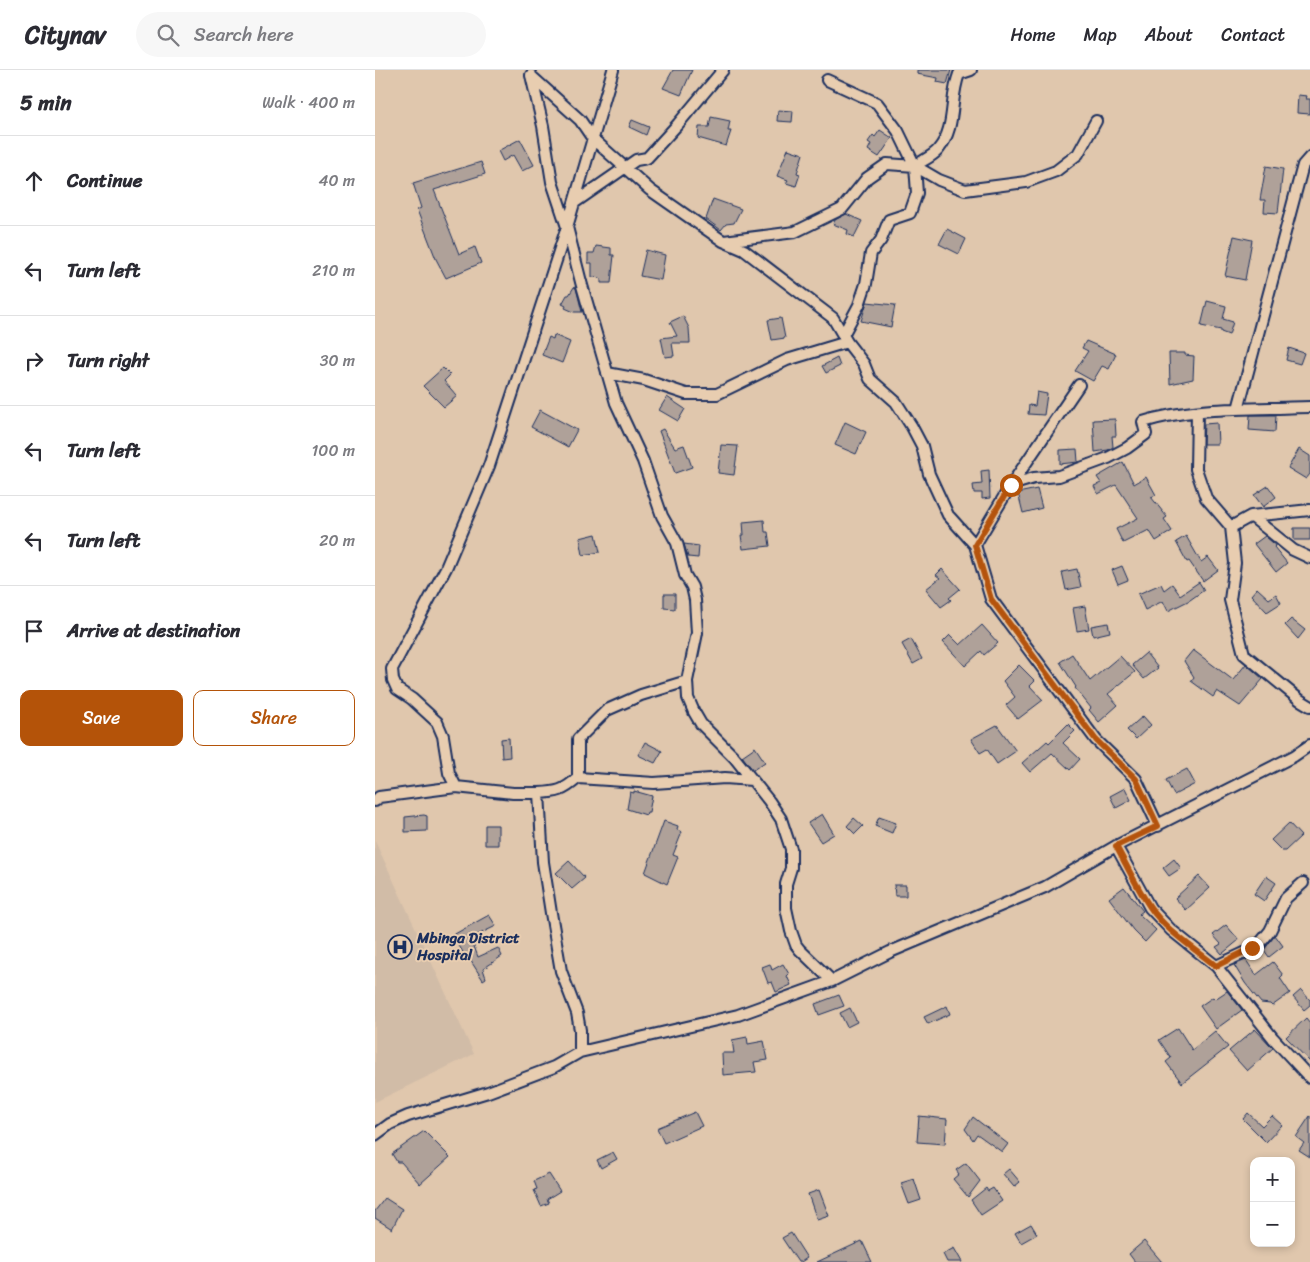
<!DOCTYPE html>
<html lang="en">
<head>
<meta charset="utf-8">
<style>
  body { margin:0; font-family:Sriracha,sans-serif; background:#f7f7f7; color:#2b2b33 }
  .controls { position:absolute; right:15px; bottom:15px; display:grid; overflow:hidden; border-radius:10px; box-shadow:0 2px 8px #0003 }
  .controls button { width:45px; height:45px; display:grid; place-items:center; padding:0; border:0; border-bottom:1px solid #e1e1e2; background:#fff; color:#2b2b33; font:25px sans-serif }
  .stop { position:absolute; width:15px; height:15px; margin:-11px; border:4px solid #b45309; border-radius:50%; background:#fff }
  .stop.end { background:#b45309; border-color:#fff; box-shadow:0 1px 5px #0008 }
  .list { margin:0; padding:0; list-style:none }
  h2 { display:flex; justify-content:space-between; align-items:center; height:65px; margin:0; padding:0 20px; font-size:21px }
  h2 small { font-size:16px; font-weight:400; color:#7c7c81 }
  .list li { display:grid; grid-template-columns:32px 1fr auto; gap:15px; align-items:center; box-sizing:border-box; height:90px; padding:0 20px; border-top:1px solid #e1e1e2 }
  .list b { display:block; font-size:19px; white-space:nowrap }
  .list em { font-size:16px; font-style:normal; color:#7c7c81 }
  .actions { display:flex; gap:10px; padding:15px 20px }
  .actions a { flex:1; padding:11px 0; border:1px solid #b45309; border-radius:10px; text-align:center; font-size:18px; color:#b45309 }
  .actions .main { background:#b45309; color:#fff }
  .icon { flex:none; width:28px; height:28px; fill:none; stroke:currentColor; stroke-width:2; stroke-linecap:round; stroke-linejoin:round }
  .map { position:relative; flex:none; width:935px; height:1192px; overflow:hidden }
  header { display:flex; align-items:center; gap:30px; box-sizing:border-box; height:70px; padding:0 25px; background:#fff; border-bottom:1px solid #e1e1e2 }
  header strong { font-size:24px }
  nav { display:flex; gap:28px; margin-inline-start:auto; font-size:18px }
  .search { width:350px; height:45px; background:#f7f7f7; display:flex; align-items:center; gap:12px; box-sizing:border-box; padding:0 18px; border-radius:28px; color:#7c7c81; font-size:19px }
  main { display:flex }
  aside { flex:1; background:#fff }
  .map>svg:first-child { display:block }
</style>
</head>
<body>
<header>
<strong>Citynav</strong>
<div class="search"><svg class="icon" aria-label="search" viewBox="0 0 24 24"><circle cx="10" cy="10" r="6"/><path d="M15 15l6 6"/></svg>Search here</div>
<nav><a>Home</a><a>Map</a><a>About</a><a>Contact</a></nav>
</header>
<main>
<aside>
<h2>5 min<small>Walk · 400 m</small></h2>
<ul class="list">
<li><svg class="icon" aria-label="ahead" viewBox="0 0 24 24"><path d="M12 20V5M6 11l6-6 6 6"/></svg><div><b>Continue</b></div><em>40 m</em></li>
<li><svg class="icon" aria-label="left" viewBox="0 0 24 24"><path d="M17 20v-9H6M10 6l-5 5 5 5"/></svg><div><b>Turn left</b></div><em>210 m</em></li>
<li><svg class="icon" aria-label="right" viewBox="0 0 24 24"><path d="M7 20v-9h11M14 6l5 5-5 5"/></svg><div><b>Turn right</b></div><em>30 m</em></li>
<li><svg class="icon" aria-label="left" viewBox="0 0 24 24"><path d="M17 20v-9H6M10 6l-5 5 5 5"/></svg><div><b>Turn left</b></div><em>100 m</em></li>
<li><svg class="icon" aria-label="left" viewBox="0 0 24 24"><path d="M17 20v-9H6M10 6l-5 5 5 5"/></svg><div><b>Turn left</b></div><em>20 m</em></li>
<li><svg class="icon" aria-label="arrive" viewBox="0 0 24 24"><path d="M6 21V4h12l-3 4 3 4H6"/></svg><div><b>Arrive at destination</b></div></li>
</ul>
<div class="actions"><a class="main">Save</a><a>Share</a></div>
</aside>
<div class="map">
<svg width="935" height="1192" viewBox="0 0 935 1192">
  <rect width="100%" height="100%" fill="#e0c7ad"/>
  <filter id="ink" filterUnits="userSpaceOnUse"><feTurbulence type="fractalNoise" baseFrequency=".02" numOctaves="2"/><feDisplacementMap in="SourceGraphic" scale="10" xChannelSelector="R" yChannelSelector="G"/><feConvolveMatrix kernelMatrix="1 2 1 2 8 2 1 2 1" color-interpolation-filters="sRGB"/></filter>
  <g filter="url(#ink)">
    <!-- built -->
    <path fill="#d1bca7" d="M 0,771 L 99,984 L 0,1032 Z"/>
    <!-- building -->
    <path fill="#afa199" stroke="#1b2f5e" d="M 298,0 L 317,0 L 306,25 L 288,18 Z
      M 542,0 L 576,0 L 572,14 L 562,12 L 563,8 L 542,4 Z
      M 923,25 L 932,26 L 931,29 L 935,29 L 935,44 L 922,43 Z
      M 403,40 L 418,41 L 417,52 L 402,51 Z
      M 336,47 L 355,51 L 353,61 L 356,61 L 351,76 L 323,68 L 324,57 L 334,57 Z
      M 257,50 L 274,57 L 271,65 L 254,57 Z
      M 505,60 L 517,68 L 504,87 L 493,80 L 496,74 L 493,72 L 498,65 L 500,67 Z
      M 145,69 L 159,95 L 147,101 L 138,85 L 128,91 L 123,81 Z
      M 413,79 L 428,84 L 422,103 L 425,104 L 421,116 L 411,113 L 413,110 L 402,106 Z
      M 106,92 L 110,104 L 59,120 L 84,184 L 100,177 L 106,193 L 71,208 L 61,189 L 42,140 L 46,138 L 38,113 Z
      M 891,96 L 908,99 L 903,143 L 889,142 L 890,130 L 885,130 Z
      M 338,129 L 366,139 L 359,153 L 351,154 L 346,160 L 331,149 Z
      M 471,144 L 487,151 L 479,167 L 472,164 L 473,160 L 458,154 L 460,150 Z
      M 572,159 L 591,169 L 584,184 L 564,174 Z
      M 859,166 L 877,170 L 870,210 L 850,206 Z
      M 221,176 L 236,178 L 236,185 L 239,185 L 236,213 L 226,213 L 226,208 L 217,207 L 217,193 L 213,193 L 213,183 L 219,183 Z
      M 271,180 L 290,185 L 286,210 L 265,206 Z
      M 199,217 L 201,218 L 207,242 L 199,242 L 190,238 L 191,236 L 187,234 L 192,225 L 194,225 Z
      M 832,231 L 851,236 L 848,249 L 858,252 L 854,265 L 846,262 L 846,260 L 826,256 Z
      M 492,232 L 520,235 L 516,257 L 486,251 Z
      M 308,246 L 314,258 L 315,273 L 297,273 L 299,286 L 290,287 L 286,268 L 302,266 L 295,252 Z
      M 406,248 L 410,268 L 397,270 L 393,250 Z
      M 179,265 L 195,272 L 187,293 L 167,285 L 174,267 L 178,269 Z
      M 711,271 L 741,284 L 734,299 L 727,296 L 718,311 L 700,301 L 713,281 L 707,278 Z
      M 914,278 L 929,283 L 925,294 L 911,290 Z
      M 794,283 L 810,283 L 810,285 L 819,286 L 818,309 L 795,314 Z
      M 462,288 L 465,296 L 451,303 L 447,296 Z
      M 68,298 L 75,305 L 69,311 L 82,326 L 69,337 L 48,316 Z
      M 662,322 L 672,324 L 669,345 L 653,344 L 654,335 L 660,336 Z
      M 292,327 L 310,339 L 303,351 L 284,340 Z
      M 165,340 L 202,360 L 193,377 L 156,357 Z
      M 875,345 L 901,345 L 900,362 L 874,360 Z
      M 740,349 L 741,366 L 737,366 L 738,377 L 733,380 L 720,382 L 718,350 Z
      M 470,352 L 491,362 L 481,384 L 460,375 Z
      M 842,353 L 843,374 L 828,374 L 829,354 Z
      M 288,359 L 300,378 L 309,375 L 317,397 L 300,403 L 284,361 Z
      M 346,375 L 363,376 L 359,405 L 343,403 Z
      M 702,379 L 703,392 L 685,394 L 685,380 Z
      M 924,379 L 935,386 L 935,404 L 931,409 L 913,398 Z
      M 748,392 L 759,414 L 771,407 L 781,425 L 776,427 L 792,447 L 789,449 L 797,461 L 781,471 L 774,460 L 748,473 L 741,459 L 763,448 L 741,415 L 723,424 L 719,416 L 726,413 L 722,407 Z
      M 614,400 L 615,428 L 607,429 L 607,423 L 599,423 L 598,415 L 607,414 L 606,401 Z
      M 893,416 L 901,427 L 888,437 L 879,425 Z
      M 662,419 L 667,438 L 648,443 L 643,423 Z
      M 389,450 L 390,462 L 393,462 L 395,476 L 368,479 L 366,465 L 369,465 L 368,452 Z
      M 919,458 L 935,458 L 935,470 L 919,470 Z
      M 221,464 L 225,482 L 208,485 L 205,468 Z
      M 811,466 L 826,492 L 833,487 L 843,500 L 828,511 L 814,491 L 812,492 L 801,472 Z
      M 890,466 L 898,473 L 900,476 L 899,477 L 912,493 L 901,502 L 879,474 Z
      M 309,474 L 324,476 L 323,488 L 313,487 Z
      M 747,496 L 753,510 L 743,514 L 737,500 Z
      M 567,499 L 585,519 L 574,528 L 576,530 L 566,537 L 551,519 L 565,508 L 561,505 Z
      M 702,499 L 706,517 L 691,520 L 687,502 Z
      M 824,512 L 829,520 L 815,530 L 793,541 L 788,531 L 770,540 L 763,524 L 786,514 L 789,520 L 797,514 L 805,525 Z
      M 882,518 L 894,529 L 901,524 L 906,533 L 892,542 L 876,525 Z
      M 289,524 L 300,524 L 300,539 L 289,538 Z
      M 710,536 L 714,559 L 702,561 L 698,538 Z
      M 916,549 L 930,560 L 923,569 L 910,555 Z
      M 733,553 L 735,562 L 718,566 L 716,556 Z
      M 607,555 L 623,573 L 609,585 L 606,581 L 590,596 L 568,572 L 575,565 L 585,575 Z
      M 536,569 L 547,589 L 538,594 L 527,574 Z
      M 818,580 L 858,610 L 871,594 L 888,609 L 865,636 L 842,621 L 838,627 L 816,611 L 819,607 L 809,591 Z
      M 771,583 L 783,598 L 769,609 L 757,595 Z
      M 697,584 L 715,611 L 745,586 L 760,602 L 733,624 L 743,635 L 724,652 L 714,640 L 716,638 L 700,618 L 701,617 L 685,592 Z
      M 644,595 L 660,611 L 655,616 L 668,630 L 643,649 L 631,635 L 640,627 L 628,611 Z
      M 768,646 L 776,655 L 761,669 L 752,660 Z
      M 693,654 L 700,661 L 688,673 L 705,689 L 695,700 L 677,683 L 655,702 L 647,693 L 672,671 L 674,673 Z
      M 622,655 L 641,681 L 622,694 L 612,679 L 605,683 L 596,669 Z
      M 134,668 L 135,687 L 127,688 L 126,669 Z
      M 270,672 L 287,681 L 280,693 L 263,685 Z
      M 380,677 L 390,692 L 378,700 L 367,686 Z
      M 812,699 L 820,714 L 799,725 L 791,710 Z
      M 750,718 L 756,730 L 741,738 L 735,726 Z
      M 259,721 L 277,726 L 274,742 L 272,742 L 271,745 L 252,739 L 255,722 L 259,723 Z
      M 447,744 L 459,764 L 446,772 L 433,753 Z
      M 49,745 L 52,746 L 52,761 L 30,762 L 30,747 Z
      M 504,747 L 521,753 L 517,763 L 500,756 Z
      M 479,748 L 488,756 L 480,764 L 472,756 Z
      M 289,751 L 303,756 L 302,760 L 307,762 L 298,785 L 303,787 L 292,814 L 270,803 Z
      M 914,753 L 926,766 L 910,781 L 907,781 L 896,770 Z
      M 110,755 L 123,755 L 123,775 L 110,775 Z
      M 799,789 L 806,798 L 794,806 L 788,798 Z
      M 194,791 L 210,808 L 197,819 L 181,803 Z
      M 824,806 L 835,818 L 811,840 L 800,828 Z
      M 891,806 L 901,813 L 889,831 L 879,824 Z
      M 519,815 L 531,815 L 531,826 L 520,826 Z
      M 749,817 L 768,841 L 764,844 L 781,860 L 770,872 L 758,860 L 734,828 Z
      M 114,845 L 121,856 L 96,868 L 103,887 L 123,878 L 127,886 L 108,899 L 111,908 L 108,910 L 92,885 L 90,886 L 78,865 Z
      M 851,855 L 864,870 L 847,884 L 841,877 L 846,874 L 838,865 Z
      M 900,865 L 908,876 L 894,887 L 889,880 Z
      M 871,890 L 881,905 L 898,892 L 908,905 L 905,908 L 915,923 L 897,936 L 895,934 L 886,933 L 870,913 L 859,895 Z
      M 395,894 L 397,900 L 408,894 L 414,904 L 412,906 L 416,915 L 401,922 L 397,912 L 393,913 L 387,897 Z
      M 926,920 L 935,930 L 935,935 L 929,940 L 918,927 Z
      M 852,921 L 867,940 L 841,959 L 825,936 L 838,927 L 840,929 Z
      M 464,925 L 469,936 L 444,945 L 440,934 Z
      M 572,936 L 575,944 L 553,954 L 549,947 Z
      M 475,938 L 482,952 L 472,957 L 465,943 Z
      M 931,948 L 935,953 L 935,992 L 911,967 Z
      M 803,958 L 817,980 L 840,961 L 853,977 L 807,1013 L 791,992 L 796,988 L 784,970 Z
      M 880,959 L 898,978 L 872,1001 L 854,981 Z
      M 372,967 L 373,974 L 389,971 L 393,990 L 379,992 L 381,1002 L 348,1005 L 347,983 L 359,983 L 357,970 Z
      M 320,1042 L 327,1056 L 289,1073 L 282,1058 Z
      M 873,1043 L 887,1056 L 897,1046 L 907,1055 L 891,1072 L 868,1049 Z
      M 544,1046 L 572,1049 L 570,1074 L 542,1072 Z
      M 935,1046 L 935,1087 L 924,1080 L 929,1073 L 921,1067 Z
      M 598,1047 L 633,1074 L 627,1082 L 602,1064 L 598,1070 L 590,1059 Z
      M 49,1061 L 75,1087 L 45,1114 L 26,1092 L 22,1092 L 17,1084 Z
      M 238,1082 L 242,1089 L 226,1098 L 222,1090 Z
      M 591,1093 L 605,1111 L 593,1127 L 578,1109 L 584,1104 L 581,1100 Z
      M 634,1099 L 645,1112 L 639,1117 L 628,1104 Z
      M 174,1104 L 185,1121 L 172,1129 L 174,1133 L 166,1136 L 159,1120 L 162,1119 L 159,1111 Z
      M 539,1109 L 546,1130 L 534,1134 L 526,1113 Z
      M 611,1118 L 613,1121 L 618,1118 L 627,1131 L 606,1145 L 596,1130 Z
      M 444,1120 L 454,1146 L 442,1150 L 433,1124 Z
      M 10,1128 L 27,1139 L 17,1159 L 0,1148 L 0,1141 Z
      M 656,1154 L 662,1164 L 646,1173 L 640,1163 Z
      M 416,1163 L 432,1188 L 426,1192 L 423,1192 L 407,1168 Z
      M 487,1171 L 497,1192 L 442,1192 Z
      M 769,1171 L 787,1192 L 760,1192 L 754,1184 Z
      M 579,1178 L 587,1192 L 572,1192 L 568,1184 Z"/>
    <g fill="none" stroke-linecap="round" stroke-linejoin="round">
      <!-- street casing -->
      <g stroke="#1b2f5e" stroke-width="14">
        <path id="street" d="M 156,5 L 168,56 L 177,112 L 192,157 L 206,212 L 241,333 L 268,391 L 287,446 L 302,473 L 310,505 L 317,517 L 320,530 L 322,563 L 312,611 L 313,628 L 319,642 L 326,654 L 359,687 L 394,731 L 406,749 L 416,779 L 416,798 L 411,814 L 411,838 L 416,861 L 421,875 L 425,880 L 457,911
          M 156,6 L 205,50 L 218,69 L 275,120 L 348,171 L 369,180 L 458,248 L 472,272 L 489,294 L 495,309 L 521,332 L 537,357 L 547,376 L 554,404 L 573,445 L 600,475 L 616,529 L 721,670 L 761,709 L 783,756
          M 452,10 L 502,33 L 523,61 L 540,96 L 542,123 L 535,143 L 514,150 L 506,170 L 496,183 L 491,214 L 484,235 L 468,265
          M 540,96 C 547,91 558,86 563,80 C 582,57 574,30 584,4 L 596,0
          M 199,133 L 261,90 L 272,88 L 303,54 L 348,0
          M 349,171 L 420,162 L 467,139 L 492,108 L 512,94 L 540,96 L 564,110 L 590,120 L 651,112 L 681,101 L 703,84 L 721,51
          M 232,303 L 269,310 L 311,324 L 342,324 L 412,290 L 472,272
          M 863,339 L 928,95 L 935,87
          M 822,342 L 821,399 L 831,428 L 856,457 L 860,493 L 855,530 L 869,584 L 925,630 L 935,636
          M 636,415 L 704,315
          M 876,446 L 918,480 L 935,488
          M 856,457 L 876,446 L 935,440
          M 600,475 L 636,415 L 659,408 L 684,406 L 733,388 L 752,378 L 771,364 L 768,352 C 809,339 854,339 896,338 C 909,338 922,337 935,337
          M 203,708 L 203,669 L 232,640 L 266,625 L 312,611
          M 81,717 L 74,703 L 68,666 L 62,652 L 37,629 L 22,619 L 18,610 L 17,599 L 71,498 L 114,396 L 192,157 L 238,0
          M 164,723 C 183,722 188,721 203,708 L 279,713 L 350,708 L 377,710
          M 0,731 L 4,727 L 81,717 L 138,723 L 164,723 L 168,792 L 176,843 L 186,901 L 202,943 L 205,960 L 205,982
          M 741,776 L 775,838 L 796,860 L 841,896 L 898,968 L 935,1008
          M 841,896 L 882,877 L 895,861 L 911,828 L 928,813
          M 0,1065 L 15,1054 L 33,1046 L 113,1022 L 179,997 L 205,982 L 363,945 L 457,911 L 515,882 L 670,817 L 741,776 L 919,686 L 935,675"/>
      </g>
      <!-- street -->
      <use href="#street" stroke="#e8cdb0" stroke-width="10"/>
    </g>
  </g>
  <g fill="none" stroke-linecap="round" stroke-linejoin="round" filter="url(#ink)">
    <!-- route -->
    <path stroke="#b45309" stroke-width="6" d="M 636,415 L 600,475 L 616,529 L 721,670 L 761,709 L 783,756 L 741,776 C 752,796 762,818 775,837 C 791,861 819,878 841,896 L 877,878"/>
  </g>
  <!-- icons -->
  <defs>
    <g id="hospital-ring" transform="scale(1.25)"><circle r="9.5" fill="#e8cdb0" stroke="#1b2f5e" stroke-width="1.5"/><path d="M-5-5h3v3.5h4V-5h3V5h-3V1.5h-4V5h-3Z" fill="#1b2f5e"/></g>
  </defs>
  <g fill-rule="evenodd">
    <use href="#hospital-ring" x="25" y="877"/>
  </g>
  <g text-anchor="middle" dominant-baseline="central" stroke-width="4" stroke-linejoin="round" paint-order="stroke">
    <!-- poi labels -->
    <g font-size="15" font-weight="bold" fill="#1b2f5e" stroke="#e8cdb0" text-anchor="start">
      <text x="42" y="868">Mbinga District<tspan x="42" dy="17">Hospital</tspan></text>
    </g>
  </g>
</svg>
<div class="controls">
<button>+</button>
<button>−</button>
</div>
<div class="stop" style="left:636px;top:415px"></div>
<div class="stop end" style="left:877px;top:878px"></div>
</div>
</main>
</body>
</html>
